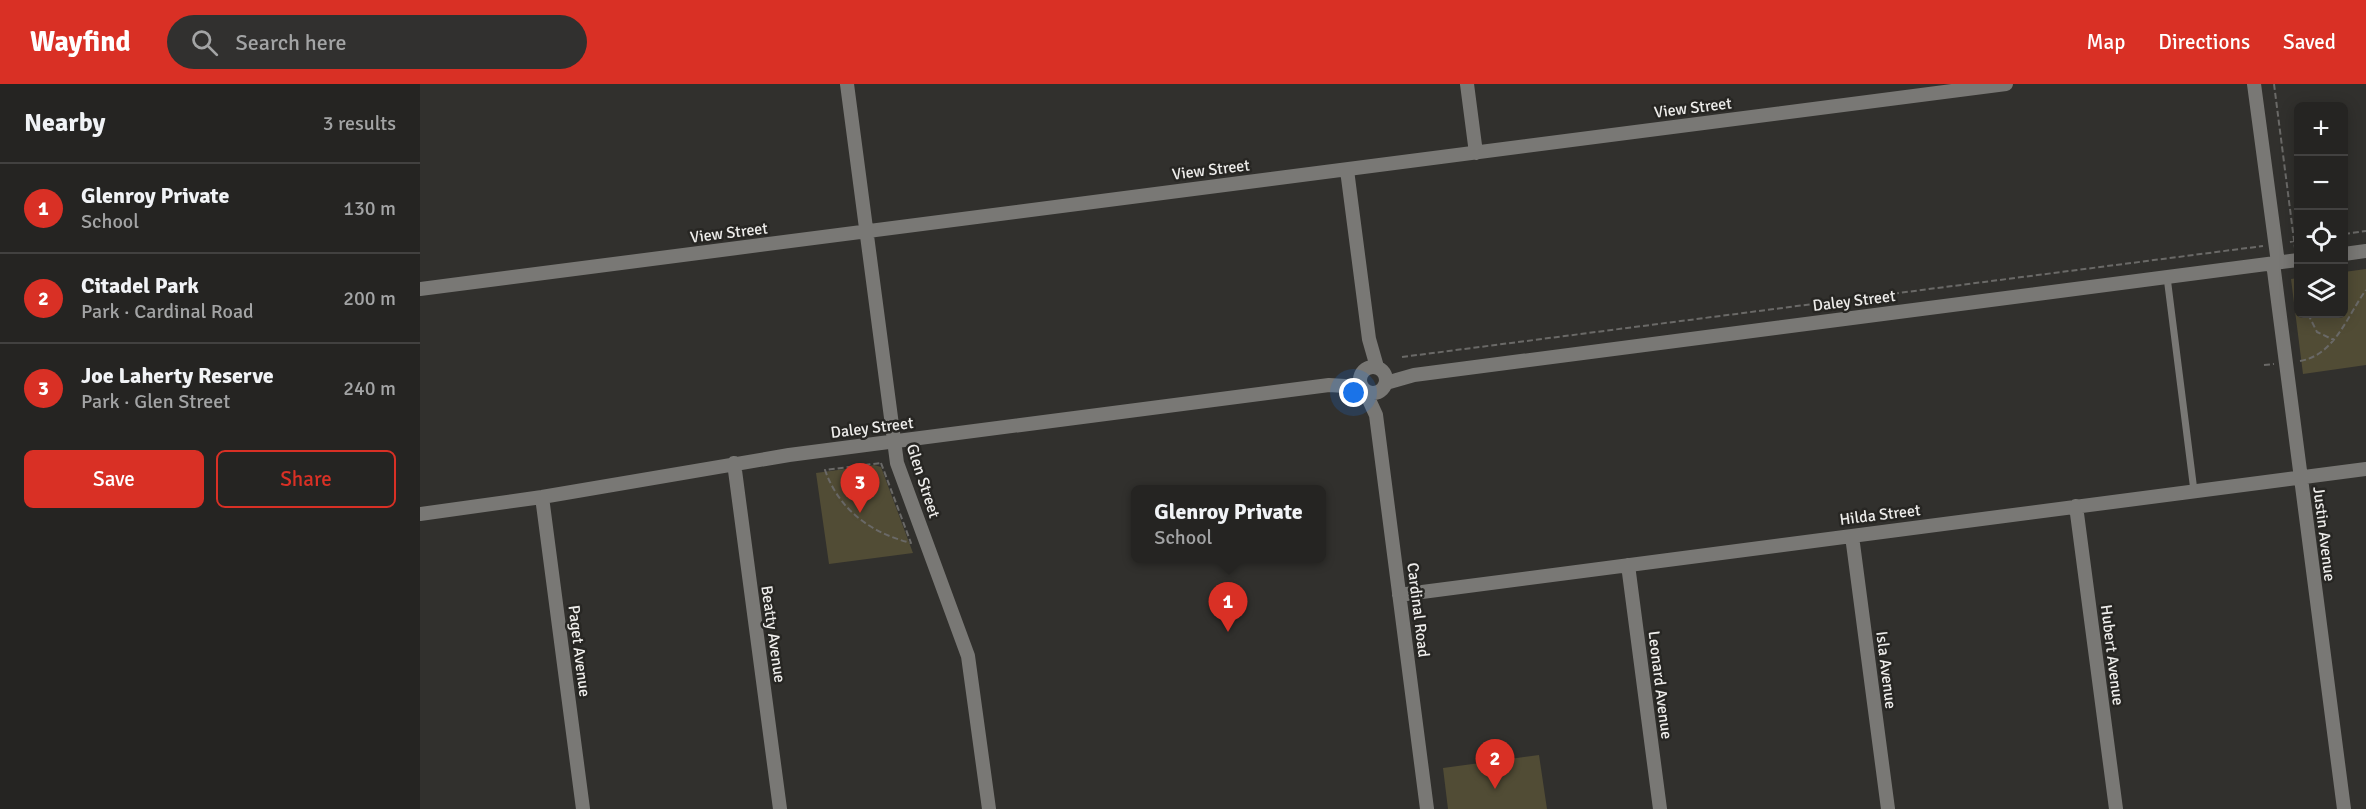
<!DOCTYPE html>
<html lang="en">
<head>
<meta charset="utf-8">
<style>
  body { margin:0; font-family:Signika,sans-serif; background:#31302f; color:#f1f3f6 }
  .controls { position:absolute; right:18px; top:18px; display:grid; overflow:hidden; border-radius:9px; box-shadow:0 3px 15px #0003 }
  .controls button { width:54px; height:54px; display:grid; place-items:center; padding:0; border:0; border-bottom:2px solid #424140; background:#252422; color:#f1f3f6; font:30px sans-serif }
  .you { position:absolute; left:934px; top:309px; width:21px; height:21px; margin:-15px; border:4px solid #fff; border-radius:50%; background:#1a73e8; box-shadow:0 0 0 9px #1a73e833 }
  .badge { display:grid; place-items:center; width:39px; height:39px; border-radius:50%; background:#d93025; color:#fff; font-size:20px; font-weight:700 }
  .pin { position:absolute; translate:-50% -50px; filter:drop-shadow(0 2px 3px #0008) }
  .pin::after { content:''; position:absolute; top:32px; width:21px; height:18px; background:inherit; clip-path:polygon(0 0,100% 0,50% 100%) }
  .popup { position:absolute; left:711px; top:401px; width:195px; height:78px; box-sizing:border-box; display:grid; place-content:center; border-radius:9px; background:#252422; filter:drop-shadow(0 2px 4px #0005); font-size:20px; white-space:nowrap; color:#a3a4a5 }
  .popup b { font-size:22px; color:#f1f3f6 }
  .popup::after { content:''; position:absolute; left:50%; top:100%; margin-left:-12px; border:12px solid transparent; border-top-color:#252422 }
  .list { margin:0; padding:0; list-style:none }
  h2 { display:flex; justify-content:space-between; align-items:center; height:78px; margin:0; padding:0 24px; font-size:26px }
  h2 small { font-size:20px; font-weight:400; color:#a3a4a5 }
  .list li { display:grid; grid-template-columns:39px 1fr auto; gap:18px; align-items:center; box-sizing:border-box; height:90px; padding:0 24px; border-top:2px solid #424140 }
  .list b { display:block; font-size:22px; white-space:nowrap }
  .list p { margin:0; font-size:20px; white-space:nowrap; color:#a3a4a5 }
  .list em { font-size:20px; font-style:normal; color:#a3a4a5 }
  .actions { display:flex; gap:12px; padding:18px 24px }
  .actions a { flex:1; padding:14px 0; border:2px solid #d93025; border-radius:9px; text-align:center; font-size:21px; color:#d93025 }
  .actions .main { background:#d93025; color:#fff }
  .icon { flex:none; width:33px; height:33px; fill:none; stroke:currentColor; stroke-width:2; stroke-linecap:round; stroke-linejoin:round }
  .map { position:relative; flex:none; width:1946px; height:725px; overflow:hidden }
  header { display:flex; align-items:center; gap:36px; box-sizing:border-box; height:84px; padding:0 30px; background:#d93025; color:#fff }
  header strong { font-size:28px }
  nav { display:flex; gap:33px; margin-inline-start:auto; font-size:21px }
  .search { width:420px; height:54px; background:#31302f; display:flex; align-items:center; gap:15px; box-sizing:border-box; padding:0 21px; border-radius:33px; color:#a3a4a5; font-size:22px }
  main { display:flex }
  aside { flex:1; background:#252422 }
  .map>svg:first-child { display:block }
</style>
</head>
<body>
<header>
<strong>Wayfind</strong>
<div class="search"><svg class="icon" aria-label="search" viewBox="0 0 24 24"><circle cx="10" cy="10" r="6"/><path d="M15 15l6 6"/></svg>Search here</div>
<nav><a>Map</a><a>Directions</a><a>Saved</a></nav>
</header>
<main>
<aside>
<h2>Nearby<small>3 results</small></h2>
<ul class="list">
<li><span class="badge">1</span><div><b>Glenroy Private</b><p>School</p></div><em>130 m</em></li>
<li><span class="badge">2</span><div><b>Citadel Park</b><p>Park · Cardinal Road</p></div><em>200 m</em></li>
<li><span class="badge">3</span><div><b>Joe Laherty Reserve</b><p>Park · Glen Street</p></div><em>240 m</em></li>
</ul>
<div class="actions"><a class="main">Save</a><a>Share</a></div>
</aside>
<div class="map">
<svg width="1946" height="725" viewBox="0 0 1946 725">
  <rect width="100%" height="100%" fill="#31302d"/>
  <!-- green -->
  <path fill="#514c35" d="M 1946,185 L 1946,281 L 1883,290 L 1871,195 L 1878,194 L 1878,230 L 1924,230 L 1924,188 Z
    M 454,381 L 461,383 L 493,469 L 409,480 L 396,389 Z
    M 1119,671 L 1127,725 L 1028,725 L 1023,684 Z"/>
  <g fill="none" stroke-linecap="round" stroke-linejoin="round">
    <!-- path -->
    <path stroke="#6a6967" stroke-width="2" stroke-dasharray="6 3" stroke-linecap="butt" d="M 1854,0 L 1875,164
      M 1924,150 L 1946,147
      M 1870,158 L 1878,156
      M 1888,230 L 1897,248 L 1914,256
      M 982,273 L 1843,162
      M 1880,277 C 1915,271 1927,232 1946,206
      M 1844,281 L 1854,280
      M 461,379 L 491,459 C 451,449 419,426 405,386 Z"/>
    <!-- service -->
    <path stroke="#797875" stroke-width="7" d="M 1747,193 L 1774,407"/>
    <!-- minor -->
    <path stroke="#797875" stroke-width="14" d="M 427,0 L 477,379 L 548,572 L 569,725
      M 1047,0 L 1056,69
      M 1834,0 L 1858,179
      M 927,86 L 949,255 L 957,283
      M 1924,170 L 1946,167
      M 1853,179 L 1924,725
      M 0,205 L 1586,0
      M940 296a13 13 0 1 1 26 0a13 13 0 1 1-26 0Z
      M 966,299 L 994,291 L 1878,176
      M 945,307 L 956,331 L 1007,725
      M 314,379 L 360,725
      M 122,413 L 163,725
      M 1656,422 L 1696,725
      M 0,430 L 122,413 L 369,371 L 909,301 L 941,303
      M 1432,452 L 1468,725
      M 1208,481 L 1240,725
      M 979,511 L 1946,385"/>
  </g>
  <g text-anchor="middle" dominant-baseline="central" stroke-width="5" stroke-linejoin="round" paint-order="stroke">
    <!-- street labels -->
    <g font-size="16" fill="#eeedeb" stroke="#272623">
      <text transform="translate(1273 24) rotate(-7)">View Street</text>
      <text transform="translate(791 86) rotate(-7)">View Street</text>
      <text transform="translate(309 149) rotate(-7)">View Street</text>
      <text transform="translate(1434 217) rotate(-7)">Daley Street</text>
      <text transform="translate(452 344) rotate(-7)">Daley Street</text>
      <text transform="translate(503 397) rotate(72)">Glen Street</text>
      <text transform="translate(1460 431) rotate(-7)">Hilda Street</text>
      <text transform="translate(1904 450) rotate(83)">Justin Avenue</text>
      <text transform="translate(998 526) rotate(83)">Cardinal Road</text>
      <text transform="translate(353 550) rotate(82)">Beatty Avenue</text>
      <text transform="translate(159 567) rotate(83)">Paget Avenue</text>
      <text transform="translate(1692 571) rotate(83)">Hubert Avenue</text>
      <text transform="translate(1466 586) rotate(83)">Isla Avenue</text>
      <text transform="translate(1240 601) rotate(83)">Leonard Avenue</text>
    </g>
  </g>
</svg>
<div class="controls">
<button>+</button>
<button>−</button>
<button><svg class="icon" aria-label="locate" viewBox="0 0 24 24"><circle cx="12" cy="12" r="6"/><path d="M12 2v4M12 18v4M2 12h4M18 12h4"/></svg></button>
<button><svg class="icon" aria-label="layers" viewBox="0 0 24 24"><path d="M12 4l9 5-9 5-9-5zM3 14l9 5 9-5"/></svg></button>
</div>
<div class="you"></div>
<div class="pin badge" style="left:808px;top:548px">1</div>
<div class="popup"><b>Glenroy Private</b>School</div>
<div class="pin badge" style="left:1075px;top:705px">2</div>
<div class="pin badge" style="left:440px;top:429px">3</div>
</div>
</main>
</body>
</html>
